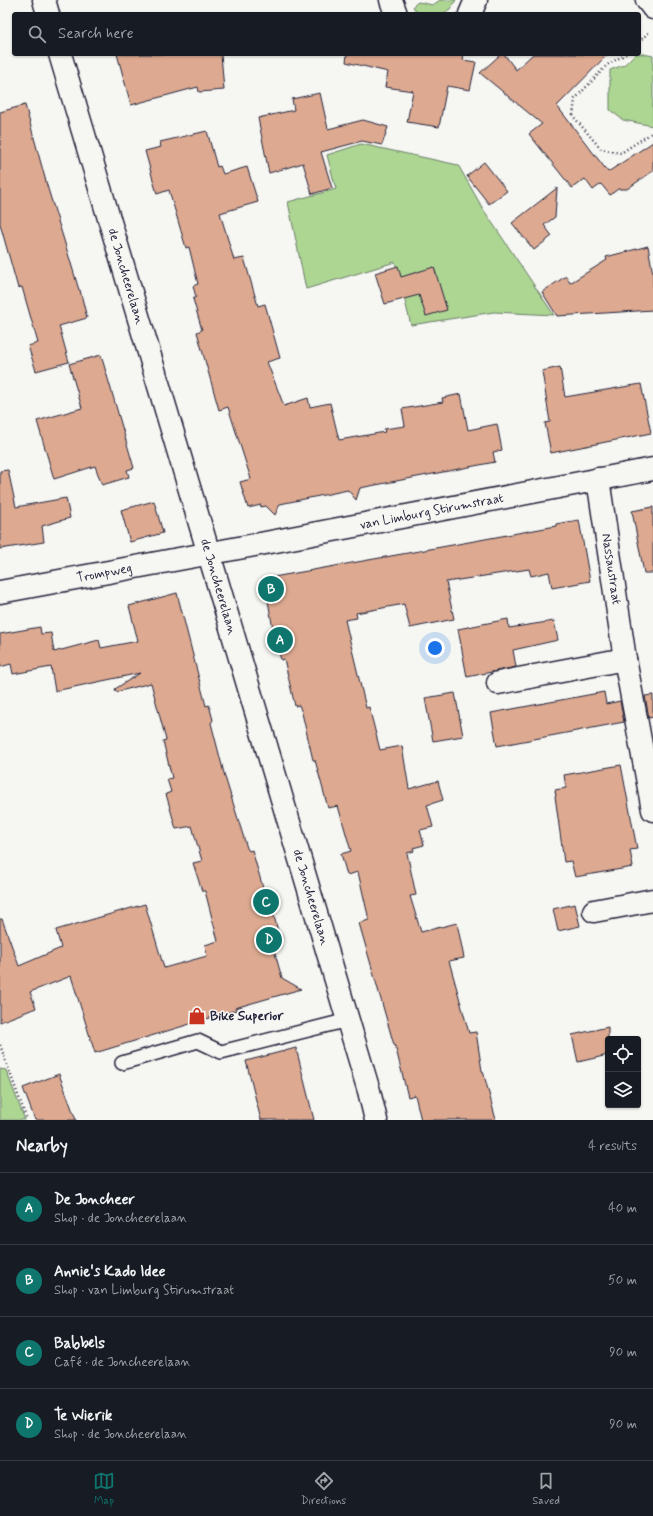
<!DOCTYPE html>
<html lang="en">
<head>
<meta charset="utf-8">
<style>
  body { margin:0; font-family:Mynerve,sans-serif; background:#20242c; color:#f1f3f6 }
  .controls { position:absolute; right:12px; bottom:12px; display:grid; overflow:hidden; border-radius:4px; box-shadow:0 1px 3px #0004 }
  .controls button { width:36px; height:36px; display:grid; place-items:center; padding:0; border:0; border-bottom:1px solid #363941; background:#171b24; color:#f1f3f6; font:20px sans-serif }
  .you { position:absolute; left:435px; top:648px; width:14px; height:14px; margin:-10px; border:3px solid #fff; border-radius:50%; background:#1a73e8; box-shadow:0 0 0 6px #1a73e833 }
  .badge { display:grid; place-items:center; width:26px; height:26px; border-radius:50%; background:#0f766e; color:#fff; font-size:13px; font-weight:700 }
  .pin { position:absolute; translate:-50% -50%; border:2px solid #fff; box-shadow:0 1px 4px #0006 }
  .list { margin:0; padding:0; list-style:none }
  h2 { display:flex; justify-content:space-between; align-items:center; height:52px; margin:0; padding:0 16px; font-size:17px }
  h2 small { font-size:13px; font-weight:400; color:#9ea1a6 }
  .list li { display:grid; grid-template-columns:26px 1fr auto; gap:12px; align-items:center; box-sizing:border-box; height:72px; padding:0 16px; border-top:1px solid #363941 }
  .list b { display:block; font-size:15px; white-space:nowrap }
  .list p { margin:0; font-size:13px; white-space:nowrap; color:#9ea1a6 }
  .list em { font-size:13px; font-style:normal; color:#9ea1a6 }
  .icon { flex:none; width:22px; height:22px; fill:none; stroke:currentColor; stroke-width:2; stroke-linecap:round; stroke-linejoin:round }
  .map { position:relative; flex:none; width:653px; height:1120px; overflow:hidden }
  .search { position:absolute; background:#171b24; box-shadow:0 1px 3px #0004; left:12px; right:12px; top:12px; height:44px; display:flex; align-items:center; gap:10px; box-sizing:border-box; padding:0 14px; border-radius:4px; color:#9ea1a6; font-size:15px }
  .sheet { height:340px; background:#171b24 }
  nav { display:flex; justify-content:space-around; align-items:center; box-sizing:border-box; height:56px; border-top:1px solid #363941; background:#171b24; font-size:11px; color:#9ea1a6 }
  nav a { display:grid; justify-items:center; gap:2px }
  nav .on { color:#0f766e }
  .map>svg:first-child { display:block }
</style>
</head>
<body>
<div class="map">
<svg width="653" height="1120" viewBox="0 0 653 1120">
  <rect width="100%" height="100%" fill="#f6f6f2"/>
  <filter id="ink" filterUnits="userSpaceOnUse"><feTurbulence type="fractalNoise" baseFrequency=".025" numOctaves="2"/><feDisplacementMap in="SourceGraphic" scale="8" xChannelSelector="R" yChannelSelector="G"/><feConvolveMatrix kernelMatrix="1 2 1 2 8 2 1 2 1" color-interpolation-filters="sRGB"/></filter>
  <g filter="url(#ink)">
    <!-- green -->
    <path fill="#add693" stroke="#687c67" d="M 440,0 L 456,0 L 450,9 L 443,14 C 433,14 417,18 413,6 L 418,2 L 433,5 Z
      M 639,53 L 653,56 L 653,126 L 623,120 L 610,110 L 610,70 L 624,65 L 635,54 Z
      M 361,144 L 458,165 L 483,209 L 554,315 L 494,312 L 411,325 L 395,262 L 306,289 L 288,202 L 336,189 L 327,155 Z
      M 0,1069 L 6,1070 L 25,1120 L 0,1120 Z"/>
    <!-- building -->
    <path fill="#ddaa91" stroke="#22223b" d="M 117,54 L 221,54 L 224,90 L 199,92 L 198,87 L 131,105 Z
      M 347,54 L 464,54 L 463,60 L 476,62 L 470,90 L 447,86 L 439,127 L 407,122 L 413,91 L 385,87 L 388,72 L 346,62 Z
      M 501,54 L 504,54 L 516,70 L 533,54 L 608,54 L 557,106 L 608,172 L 653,142 L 653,171 L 627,189 L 618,189 L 610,195 L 601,184 L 593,190 L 585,179 L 572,188 L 529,134 L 542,124 L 480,73 Z
      M 320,93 L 328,129 L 363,120 L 388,127 L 382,145 L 362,141 L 321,152 L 332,188 L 312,194 L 303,163 L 269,173 L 258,118 L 294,110 L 292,99 Z
      M 25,105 L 48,189 L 63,237 L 79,290 L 80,290 L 87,318 L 59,326 L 69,362 L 36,371 L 28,346 L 38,343 L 22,287 L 18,288 L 0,224 L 0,112 Z
      M 207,131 L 217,167 L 220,166 L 223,174 L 247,167 L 258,202 L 220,213 L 234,260 L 244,258 L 258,306 L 265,304 L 280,358 L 267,362 L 284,406 L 308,398 L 310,407 L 330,403 L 339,440 L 385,432 L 384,429 L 405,426 L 402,409 L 443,402 L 442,398 L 461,394 L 468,430 L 497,424 L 502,450 L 493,452 L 495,462 L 360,488 L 356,500 L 348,490 L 280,504 L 275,515 L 266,506 L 261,507 L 261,505 L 248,508 L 240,482 L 251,479 L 228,407 L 219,410 L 197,332 L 202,330 L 193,299 L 196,297 L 193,286 L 198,284 L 189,247 L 186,248 L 169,190 L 157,194 L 145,151 L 161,147 L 160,142 Z
      M 484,162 L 507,191 L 489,204 L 467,176 Z
      M 557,188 L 555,217 L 544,225 L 552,236 L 534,250 L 512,223 Z
      M 648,246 L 653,274 L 653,310 L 557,316 L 542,292 L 566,276 L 570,283 L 607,260 L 606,257 Z
      M 398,266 L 401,277 L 434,267 L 447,310 L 426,316 L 419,295 L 385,304 L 375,273 Z
      M 101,355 L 134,468 L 127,470 L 129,477 L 102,485 L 95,466 L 54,479 L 37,421 L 82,408 L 69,364 Z
      M 560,367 L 565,397 L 641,384 L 651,433 L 551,453 L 545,423 L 550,422 L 542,371 Z
      M 8,470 L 16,507 L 66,498 L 70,518 L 42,526 L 44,542 L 0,549 L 0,471 Z
      M 154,501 L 163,533 L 130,542 L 121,510 Z
      M 653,507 L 653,573 L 644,573 L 632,511 Z
      M 579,520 L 590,581 L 552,588 L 549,572 L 531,576 L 529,569 L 446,582 L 454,619 L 410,628 L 404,604 L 356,613 L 357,618 L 345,620 L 366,708 L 369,707 L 380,750 L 402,746 L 409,789 L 438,781 L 443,800 L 427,805 L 433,827 L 420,830 L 424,845 L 413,848 L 414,851 L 407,853 L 416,895 L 410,896 L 421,932 L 457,923 L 464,958 L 449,961 L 469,1033 L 476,1032 L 482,1071 L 483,1071 L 496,1120 L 421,1120 L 415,1095 L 408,1097 L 395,1045 L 394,1045 L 359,923 L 369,920 L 358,872 L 347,875 L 341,854 L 351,851 L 338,806 L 328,808 L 315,760 L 313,760 L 302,713 L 299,705 L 295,706 L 284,659 L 281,660 L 274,635 L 267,595 L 264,593 L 262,584 L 268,578 L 458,544 L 556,526 L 556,524 Z
      M 177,593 L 206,706 L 209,705 L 213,720 L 211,723 L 225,777 L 247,848 L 249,851 L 252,850 L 263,888 L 266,887 L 278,931 L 281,934 L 282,938 L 280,948 L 274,950 L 282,978 L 301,989 L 235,1008 L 236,1010 L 95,1053 L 71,976 L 30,992 L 36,1008 L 0,1022 L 0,919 L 2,919 L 19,966 L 61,948 L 56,930 L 145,904 L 164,968 L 207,956 L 205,945 L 218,941 L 205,891 L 202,891 L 193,863 L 202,861 L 192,826 L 176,829 L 166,794 L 171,792 L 167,779 L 172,778 L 163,741 L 166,740 L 151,683 L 116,692 L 115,689 L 140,673 L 55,691 L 51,667 L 13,674 L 11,664 L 0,667 L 0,634 L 40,627 L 41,634 L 51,633 L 54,652 L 99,640 L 101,648 L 138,641 L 129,606 Z
      M 508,619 L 509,628 L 554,621 L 558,640 L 513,650 L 516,667 L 467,677 L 458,629 Z
      M 604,692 L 606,704 L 620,701 L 624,722 L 497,746 L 491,713 Z
      M 455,693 L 463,736 L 433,741 L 425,698 Z
      M 653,695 L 653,717 L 649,718 L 645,696 Z
      M 621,765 L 637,849 L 630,850 L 633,867 L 575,877 L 571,861 L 564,862 L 555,796 L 556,796 L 555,790 L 566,788 L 564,775 Z
      M 575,904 L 580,926 L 558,931 L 553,909 Z
      M 608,1027 L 608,1055 L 578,1062 L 572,1035 Z
      M 296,1048 L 314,1120 L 261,1120 L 246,1061 Z
      M 59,1074 L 76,1120 L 35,1120 L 23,1088 Z"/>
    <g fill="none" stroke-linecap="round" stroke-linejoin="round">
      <!-- lane casing -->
      <g stroke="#22223b" stroke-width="16">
        <path id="lane" d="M 122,1063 L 198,1041 L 221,1052 L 348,1020"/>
      </g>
      <!-- street casing -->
      <g stroke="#22223b" stroke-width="25">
        <g id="street">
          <path d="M 391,0 L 396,14"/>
          <path d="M 647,0 L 653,8"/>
          <path d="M 470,14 L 476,0"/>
          <path id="s1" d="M 598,479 L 625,659 L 653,810"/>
          <path id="s2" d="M 0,592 L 260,544 L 653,469"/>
          <path d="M 498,683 L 625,659"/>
          <path d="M 594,911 L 653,900"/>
        </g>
      </g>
      <!-- secondary casing -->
      <g stroke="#22223b" stroke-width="25">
        <g id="secondary">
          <path d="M 44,0 L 48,14"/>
          <path id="s3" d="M 60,54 L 369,1091 L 376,1120"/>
        </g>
      </g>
      <!-- path -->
      <path stroke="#22223b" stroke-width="2.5" stroke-dasharray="1 3" stroke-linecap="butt" d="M 639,42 L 650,31
        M 626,54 L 607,65 L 575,99 L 573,116 L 601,149 L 621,153 L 653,132
        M 0,1045 L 27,1120"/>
      <!-- lane -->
      <use href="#lane" stroke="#f6f6f2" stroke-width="13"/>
      <!-- street -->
      <use href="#street" stroke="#f6f6f2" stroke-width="22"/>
      <!-- secondary -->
      <use href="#secondary" stroke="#f6f6f2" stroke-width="22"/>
    </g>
  </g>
  <!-- icons -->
  <defs>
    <g id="shop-bare" transform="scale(1.38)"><path d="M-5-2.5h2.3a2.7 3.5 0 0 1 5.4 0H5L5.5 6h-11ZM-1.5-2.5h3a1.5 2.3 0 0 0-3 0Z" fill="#c8321e" stroke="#f6f6f2" stroke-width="2.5" paint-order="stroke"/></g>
  </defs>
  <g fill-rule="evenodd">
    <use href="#shop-bare" x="197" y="1016"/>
  </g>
  <g text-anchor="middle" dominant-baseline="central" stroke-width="3" stroke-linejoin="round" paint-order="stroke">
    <!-- street labels -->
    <g font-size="13" fill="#22223b" stroke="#f6f6f2">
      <text stroke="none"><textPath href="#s3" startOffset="232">de Joncheerelaan</textPath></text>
      <text stroke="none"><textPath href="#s2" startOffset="439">van Limburg Stirumstraat</textPath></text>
      <text stroke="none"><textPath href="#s1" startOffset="91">Nassaustraat</textPath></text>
      <text stroke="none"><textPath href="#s2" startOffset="106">Trompweg</textPath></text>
      <text stroke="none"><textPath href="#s3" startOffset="556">de Joncheerelaan</textPath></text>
      <text stroke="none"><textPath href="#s3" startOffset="880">de Joncheerelaan</textPath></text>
    </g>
    <!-- poi labels -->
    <g font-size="13" font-weight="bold" fill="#22223b" stroke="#f6f6f2" text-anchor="start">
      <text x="210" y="1016">Bike Superior</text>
    </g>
  </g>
</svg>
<div class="controls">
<button><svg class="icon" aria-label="locate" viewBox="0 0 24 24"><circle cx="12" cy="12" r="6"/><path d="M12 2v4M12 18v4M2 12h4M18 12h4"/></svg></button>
<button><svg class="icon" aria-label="layers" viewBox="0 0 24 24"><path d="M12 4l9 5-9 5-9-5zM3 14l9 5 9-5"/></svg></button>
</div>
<div class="you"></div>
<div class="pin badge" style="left:280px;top:640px">A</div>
<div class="pin badge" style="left:271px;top:589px">B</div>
<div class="pin badge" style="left:266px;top:902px">C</div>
<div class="pin badge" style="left:269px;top:940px">D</div>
<div class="search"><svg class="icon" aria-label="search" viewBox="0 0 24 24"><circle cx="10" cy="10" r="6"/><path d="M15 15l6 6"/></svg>Search here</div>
</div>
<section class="sheet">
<h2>Nearby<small>4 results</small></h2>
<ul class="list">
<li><span class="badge">A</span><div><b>De Joncheer</b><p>Shop · de Joncheerelaan</p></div><em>40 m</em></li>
<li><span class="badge">B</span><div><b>Annie's Kado Idee</b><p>Shop · van Limburg Stirumstraat</p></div><em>50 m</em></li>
<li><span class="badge">C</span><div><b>Babbels</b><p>Café · de Joncheerelaan</p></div><em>90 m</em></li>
<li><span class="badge">D</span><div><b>Te Wierik</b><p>Shop · de Joncheerelaan</p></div><em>90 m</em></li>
</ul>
</section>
<nav>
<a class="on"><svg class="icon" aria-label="map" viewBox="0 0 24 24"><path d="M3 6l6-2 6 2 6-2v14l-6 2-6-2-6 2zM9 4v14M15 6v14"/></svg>Map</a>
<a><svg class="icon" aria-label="directions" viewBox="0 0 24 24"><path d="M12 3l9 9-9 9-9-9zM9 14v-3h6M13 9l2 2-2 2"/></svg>Directions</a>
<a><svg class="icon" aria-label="saved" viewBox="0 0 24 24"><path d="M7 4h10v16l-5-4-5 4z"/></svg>Saved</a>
</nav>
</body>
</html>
